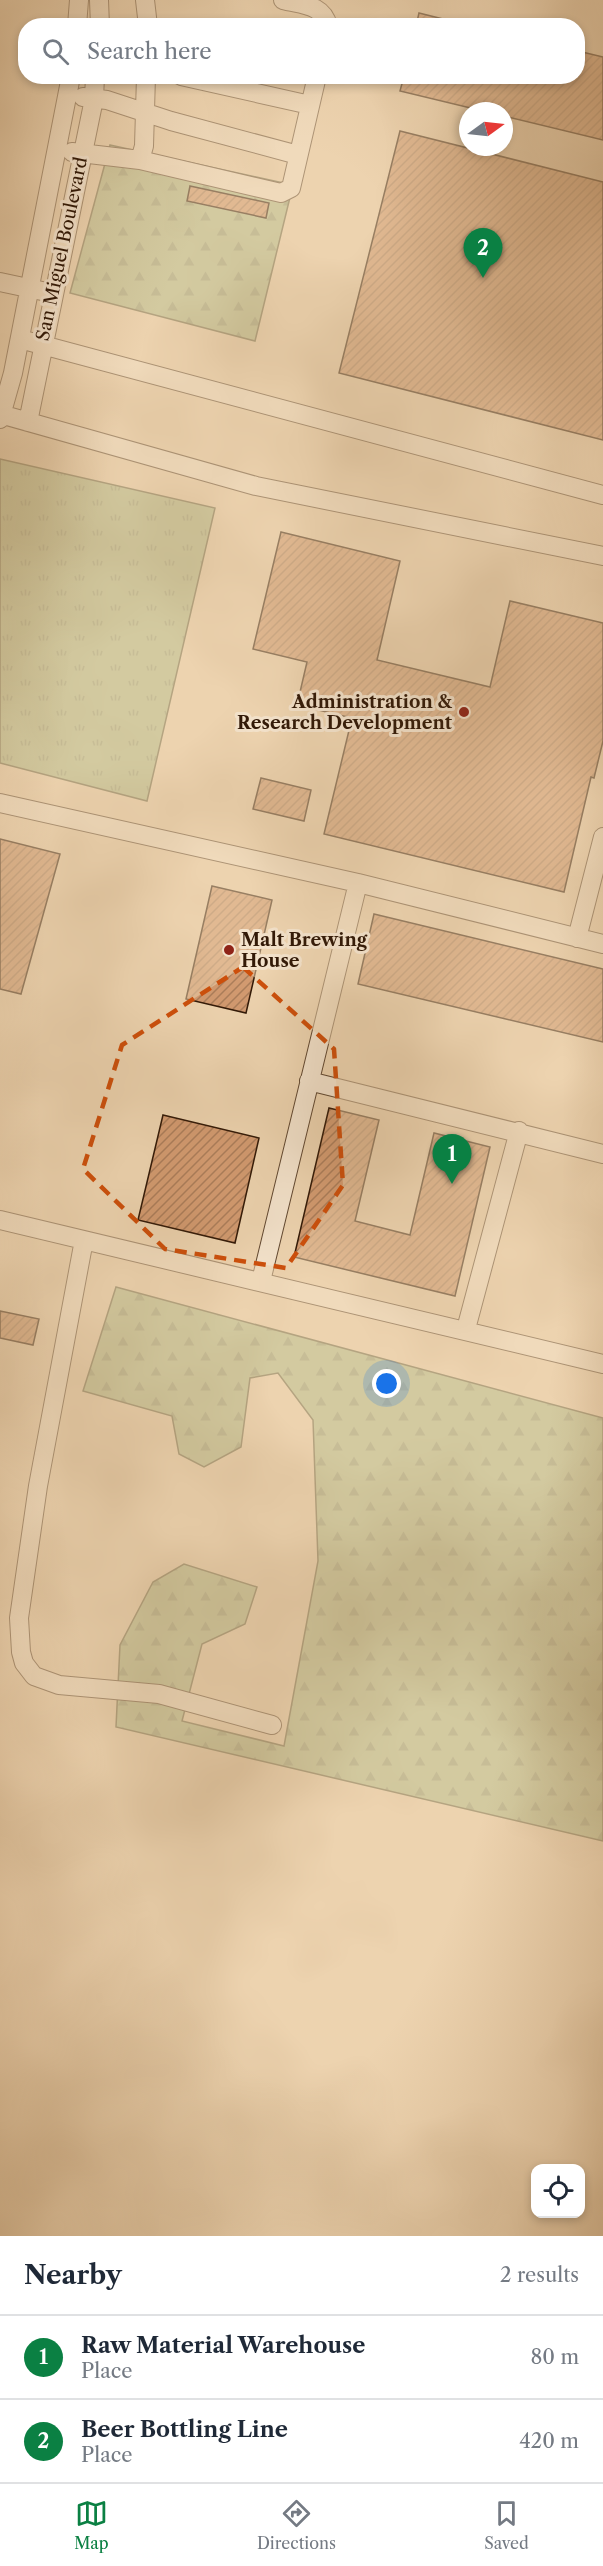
<!DOCTYPE html>
<html lang="en">
<head>
<meta charset="utf-8">
<style>
  body { margin:0; font-family:"Libre Caslon Text",serif; background:#f2f2f3; color:#1f2937 }
  .controls { position:absolute; right:18px; bottom:18px; display:grid; overflow:hidden; border-radius:12px; box-shadow:0 3px 9px #0003 }
  .controls button { width:54px; height:54px; display:grid; place-items:center; padding:0; border:0; border-bottom:2px solid #e0e1e3; background:#fff; color:#1f2937; font:30px sans-serif }
  .compass { position:absolute; left:459px; top:102px; width:54px; height:54px; border-radius:50%; background:#fff; box-shadow:0 3px 9px #0003; rotate:75deg }
  .you { position:absolute; left:387px; top:1384px; width:21px; height:21px; margin:-15px; border:4px solid #fff; border-radius:50%; background:#1a73e8; box-shadow:0 0 0 9px #1a73e833 }
  .badge { display:grid; place-items:center; width:39px; height:39px; border-radius:50%; background:#0b8043; color:#fff; font-size:20px; font-weight:700 }
  .pin { position:absolute; translate:-50% -50px; filter:drop-shadow(0 2px 3px #0008) }
  .pin::after { content:''; position:absolute; top:32px; width:21px; height:18px; background:inherit; clip-path:polygon(0 0,100% 0,50% 100%) }
  .list { margin:0; padding:0; list-style:none }
  h2 { display:flex; justify-content:space-between; align-items:center; height:78px; margin:0; padding:0 24px; font-size:26px }
  h2 small { font-size:20px; font-weight:400; color:#747a83 }
  .list li { display:grid; grid-template-columns:39px 1fr auto; gap:18px; align-items:center; box-sizing:border-box; height:84px; padding:0 24px; border-top:2px solid #e0e1e3 }
  .list b { display:block; font-size:22px; white-space:nowrap }
  .list p { margin:0; font-size:20px; white-space:nowrap; color:#747a83 }
  .list em { font-size:20px; font-style:normal; color:#747a83 }
  .icon { flex:none; width:33px; height:33px; fill:none; stroke:currentColor; stroke-width:2; stroke-linecap:round; stroke-linejoin:round }
  .map { position:relative; flex:none; width:603px; height:2236px; overflow:hidden }
  .search { position:absolute; background:#fff; box-shadow:0 3px 9px #0003; left:18px; right:18px; top:18px; height:66px; display:flex; align-items:center; gap:15px; box-sizing:border-box; padding:0 21px; border-radius:24px; color:#747a83; font-size:22px }
  .sheet { height:246px; background:#fff }
  nav { display:flex; justify-content:space-around; align-items:center; box-sizing:border-box; height:84px; border-top:2px solid #e0e1e3; background:#fff; font-size:16px; color:#747a83 }
  nav a { display:grid; justify-items:center; gap:3px }
  nav .on { color:#0b8043 }
  .map>svg:first-child { display:block }
</style>
</head>
<body>
<div class="map">
<svg width="603" height="2236" viewBox="0 0 603 2236">
  <defs>
    <pattern id="grass-tufts" width="24" height="20" patternUnits="userSpaceOnUse" patternTransform="scale(1.5)"><rect width="24" height="20" fill="#b3be8f"/><path d="M3 7l-1-3M5 7V3M7 7l1-3M15 17l-1-3M17 17v-4M19 17l1-3" fill="none" stroke="#9aa37a"/></pattern>
    <pattern id="forest-firs" width="22" height="20" patternUnits="userSpaceOnUse" patternTransform="scale(1.5)"><rect width="22" height="20" fill="#b3be8f"/><path d="M5 1l3.5 6h-7zM16 11l3.5 6h-7z" fill="#9aa37a"/></pattern>
    <pattern id="building-hatch" width="6" height="6" patternUnits="userSpaceOnUse" patternTransform="scale(1.5)"><rect width="6" height="6" fill="#d29a70"/><path d="M-1 1l2-2M0 6l6-6M5 7l2-2" fill="none" stroke="#ab7d5a"/></pattern>
  </defs>
  <rect width="100%" height="100%" fill="#edd3af"/>
  <filter id="stains"><feTurbulence type="fractalNoise" baseFrequency=".00333" numOctaves="4"/><feColorMatrix values="0 0 0 0 .2 0 0 0 0 .09 0 0 0 0 .02 0 0 0 .5 -.17"/></filter>
  <radialGradient id="worn" r=".72"><stop offset=".6" stop-color="#630" stop-opacity="0"/><stop offset="1" stop-color="#630" stop-opacity=".3"/></radialGradient>
  <!-- grass -->
  <path fill="url(#grass-tufts)" stroke="#726c4b" stroke-width="1.5" d="M 0,459 L 215,508 L 147,801 L 0,763 Z"/>
  <!-- forest -->
  <path fill="url(#forest-firs)" stroke="#726c4b" stroke-width="1.5" d="M 110,145 L 293,185 L 255,341 L 70,293 Z
    M 116,1287 L 603,1418 L 603,1841 L 116,1727 L 120,1645 L 153,1582 L 184,1564 L 257,1587 L 245,1624 L 202,1644 L 182,1721 L 284,1746 L 318,1561 L 313,1420 L 278,1373 L 250,1378 L 241,1447 L 204,1467 L 179,1454 L 172,1416 L 83,1391 Z"/>
  <!-- building -->
  <path fill="url(#building-hatch)" stroke="#321907" stroke-width="1.5" d="M 419,13 L 471,26 L 416,26 Z
    M 578,51 L 603,57 L 603,140 L 504,116 L 504,111 L 483,111 L 400,91 L 404,76 L 578,76 Z
    M 400,131 L 603,182 L 603,440 L 339,373 Z
    M 190,186 L 269,203 L 266,218 L 187,201 Z
    M 281,532 L 400,561 L 377,660 L 490,687 L 510,601 L 603,623 L 603,741 L 594,778 L 591,777 L 564,892 L 324,834 L 352,718 L 297,705 L 307,662 L 253,649 Z
    M 261,778 L 311,790 L 304,821 L 253,809 Z
    M 0,839 L 60,854 L 21,994 L 0,989 Z
    M 212,886 L 272,900 L 246,1013 L 186,999 Z
    M 374,914 L 603,969 L 603,1042 L 358,984 Z
    M 329,1108 L 379,1120 L 355,1221 L 410,1235 L 434,1133 L 490,1147 L 455,1296 L 294,1257 Z
    M 163,1115 L 259,1138 L 235,1243 L 138,1220 Z
    M 0,1311 L 39,1319 L 33,1345 L 0,1338 Z"/>
  <g fill="none" stroke-linecap="round" stroke-linejoin="round">
    <!-- minor casing -->
    <g stroke="#614831" stroke-width="20">
      <path id="minor" d="M 99,0 L 100,26
        M 145,0 L 148,26
        M 283,0 C 302,5 323,4 328,26
        M 77,26 L 79,0
        M 146,76 L 144,146 L 140,160 L 281,193 L 291,188 L 317,76
        M 181,76 L 310,105
        M 83,97 L 107,100 L 171,121 L 298,155
        M 72,152 L 140,160
        M 0,282 L 42,291
        M 20,339 L 603,495
        M 0,414 L 256,486 L 603,556
        M 0,419 L 13,373 L 71,76
        M 28,422 L 94,99 L 95,76
        M 0,803 L 358,883 L 603,944
        M 577,938 L 603,837
        M 309,1081 L 603,1154
        M 0,1220 L 603,1364
        M 84,1240 L 38,1486 L 19,1618 L 21,1652 L 24,1663 L 34,1676 L 59,1685 L 159,1694 L 272,1725
        M 261,1281 L 358,883
        M 466,1329 L 519,1131"/>
    </g>
    <!-- minor -->
    <use href="#minor" stroke="#f3e2cb" stroke-width="18"/>
  </g>
  <!-- marked area -->
  <path d="M0 0H603V2236H0ZM 243,967 L 334,1049 L 343,1185 L 286,1268 L 165,1249 L 83,1169 L 122,1045 Z" fill="#edd3af" fill-opacity=".55" fill-rule="evenodd"/>
  <path fill="none" stroke="#cd4f0b" stroke-width="4.5" stroke-dasharray="12 8" stroke-linejoin="round" d="M 243,967 L 334,1049 L 343,1185 L 286,1268 L 165,1249 L 83,1169 L 122,1045 Z"/>
  <!-- markers -->
  <g fill="#8f2418" stroke="#f3e2cb" stroke-width="2">
    <circle cx="464" cy="712" r="6"/>
    <circle cx="229" cy="950" r="6"/>
  </g>
  <g text-anchor="middle" dominant-baseline="central" stroke-width="6" stroke-linejoin="round" paint-order="stroke">
    <!-- street labels -->
    <g font-size="18" fill="#321907" stroke="#f3e2cb">
      <text transform="translate(62 249) rotate(-78)">San Miguel Boulevard</text>
    </g>
    <!-- poi labels -->
    <g font-size="18" font-weight="bold" fill="#321907" stroke="#f3e2cb" text-anchor="end">
      <text x="452" y="702">Administration &amp;<tspan x="452" dy="21">Research Development</tspan></text>
      <text x="241" y="940" text-anchor="start">Malt Brewing<tspan x="241" dy="21">House</tspan></text>
    </g>
  </g>
  <rect width="100%" height="100%" filter="url(#stains)"/>
  <rect width="100%" height="100%" fill="url(#worn)"/>
</svg>
<div class="controls">
<button><svg class="icon" aria-label="locate" viewBox="0 0 24 24"><circle cx="12" cy="12" r="6"/><path d="M12 2v4M12 18v4M2 12h4M18 12h4"/></svg></button>
</div>
<svg class="compass" viewBox="-18 -18 36 36"><path d="M0-13l5 13h-10z" fill="#e53935"/><path d="M0 13l5-13h-10z" fill="#747a83"/></svg>
<div class="you"></div>
<div class="pin badge" style="left:452px;top:1184px">1</div>
<div class="pin badge" style="left:483px;top:278px">2</div>
<div class="search"><svg class="icon" aria-label="search" viewBox="0 0 24 24"><circle cx="10" cy="10" r="6"/><path d="M15 15l6 6"/></svg>Search here</div>
</div>
<section class="sheet">
<h2>Nearby<small>2 results</small></h2>
<ul class="list">
<li><span class="badge">1</span><div><b>Raw Material Warehouse</b><p>Place</p></div><em>80 m</em></li>
<li><span class="badge">2</span><div><b>Beer Bottling Line</b><p>Place</p></div><em>420 m</em></li>
</ul>
</section>
<nav>
<a class="on"><svg class="icon" aria-label="map" viewBox="0 0 24 24"><path d="M3 6l6-2 6 2 6-2v14l-6 2-6-2-6 2zM9 4v14M15 6v14"/></svg>Map</a>
<a><svg class="icon" aria-label="directions" viewBox="0 0 24 24"><path d="M12 3l9 9-9 9-9-9zM9 14v-3h6M13 9l2 2-2 2"/></svg>Directions</a>
<a><svg class="icon" aria-label="saved" viewBox="0 0 24 24"><path d="M7 4h10v16l-5-4-5 4z"/></svg>Saved</a>
</nav>
</body>
</html>
